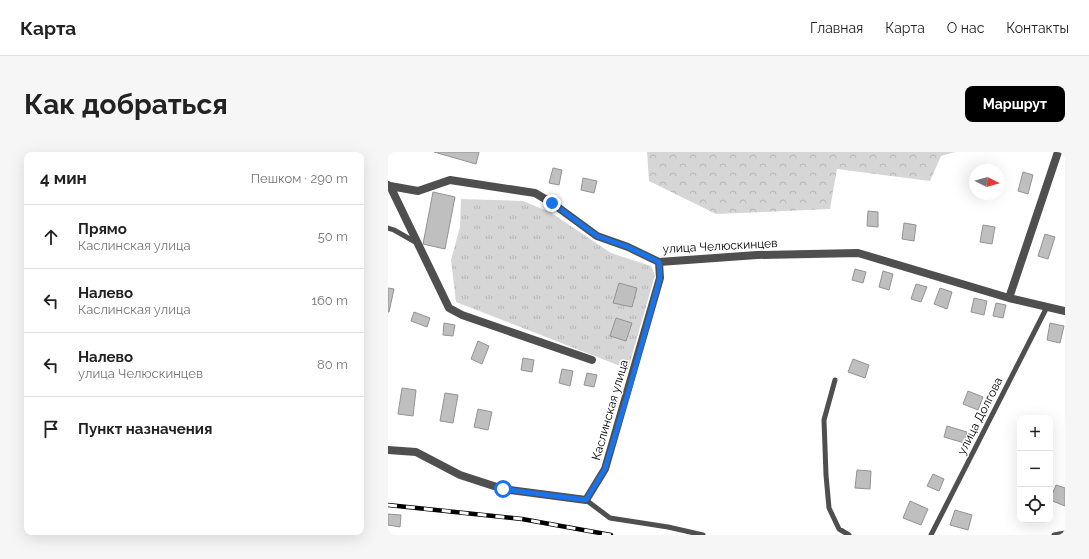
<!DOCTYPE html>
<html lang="ru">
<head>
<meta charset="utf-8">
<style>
  body { margin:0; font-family:Raleway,sans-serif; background:#f6f6f6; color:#222 }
  .controls { position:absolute; right:12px; bottom:12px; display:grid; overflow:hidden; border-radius:8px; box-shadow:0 4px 16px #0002 }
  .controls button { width:36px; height:36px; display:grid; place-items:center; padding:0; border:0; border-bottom:1px solid #e0e0e0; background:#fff; color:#222; font:20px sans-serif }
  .compass { position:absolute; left:581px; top:12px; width:36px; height:36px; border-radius:50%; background:#fff; box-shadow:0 4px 16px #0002; rotate:96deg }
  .stop { position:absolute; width:12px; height:12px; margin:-9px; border:3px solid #1a73e8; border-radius:50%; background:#fff }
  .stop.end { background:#1a73e8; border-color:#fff; box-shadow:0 1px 4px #0008 }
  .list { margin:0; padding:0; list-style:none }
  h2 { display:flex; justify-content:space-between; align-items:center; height:52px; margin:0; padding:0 16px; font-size:17px }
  h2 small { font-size:13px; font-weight:400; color:#767676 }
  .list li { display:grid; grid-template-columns:26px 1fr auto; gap:12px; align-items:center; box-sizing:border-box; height:64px; padding:0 16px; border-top:1px solid #e0e0e0 }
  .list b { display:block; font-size:15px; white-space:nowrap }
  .list p { margin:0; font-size:13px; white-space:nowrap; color:#767676 }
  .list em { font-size:13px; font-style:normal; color:#767676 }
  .icon { flex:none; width:22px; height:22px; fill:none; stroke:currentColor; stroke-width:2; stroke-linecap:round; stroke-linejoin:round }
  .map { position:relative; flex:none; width:677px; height:383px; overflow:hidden; border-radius:8px }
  header { display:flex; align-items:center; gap:24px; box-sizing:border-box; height:56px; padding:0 20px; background:#fff; border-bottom:1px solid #e0e0e0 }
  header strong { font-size:19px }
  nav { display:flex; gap:22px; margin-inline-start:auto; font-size:14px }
  .intro { display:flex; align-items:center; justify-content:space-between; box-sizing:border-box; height:96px; padding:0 24px }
  h1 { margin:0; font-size:28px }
  .button { padding:10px 18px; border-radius:8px; background:#000; color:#fff; font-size:14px; font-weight:700 }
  main { display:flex; gap:24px; padding:0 24px }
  aside { flex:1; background:#fff; border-radius:8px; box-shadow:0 4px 16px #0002 }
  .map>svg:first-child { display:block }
</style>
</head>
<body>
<header>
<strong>Карта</strong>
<nav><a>Главная</a><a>Карта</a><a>О нас</a><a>Контакты</a></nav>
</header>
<div class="intro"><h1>Как добраться</h1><a class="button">Маршрут</a></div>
<main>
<aside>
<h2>4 мин<small>Пешком · 290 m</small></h2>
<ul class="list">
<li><svg class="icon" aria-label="ahead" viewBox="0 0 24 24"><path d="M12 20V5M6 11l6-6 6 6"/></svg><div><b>Прямо</b><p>Каслинская улица</p></div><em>50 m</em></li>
<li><svg class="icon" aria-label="left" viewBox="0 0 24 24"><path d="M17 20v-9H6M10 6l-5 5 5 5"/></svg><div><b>Налево</b><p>Каслинская улица</p></div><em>160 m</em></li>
<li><svg class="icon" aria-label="left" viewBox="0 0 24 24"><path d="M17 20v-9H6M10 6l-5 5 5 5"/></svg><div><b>Налево</b><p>улица Челюскинцев</p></div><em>80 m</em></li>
<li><svg class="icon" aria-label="arrive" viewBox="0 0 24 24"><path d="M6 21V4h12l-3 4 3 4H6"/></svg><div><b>Пункт назначения</b></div></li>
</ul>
</aside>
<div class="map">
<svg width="677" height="383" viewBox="0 0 677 383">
  <defs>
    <pattern id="grass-tufts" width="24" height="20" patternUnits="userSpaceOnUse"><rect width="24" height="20" fill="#d6d6d6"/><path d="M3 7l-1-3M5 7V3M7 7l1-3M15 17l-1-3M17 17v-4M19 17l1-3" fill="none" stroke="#b6b6b6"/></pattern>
    <pattern id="forest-crowns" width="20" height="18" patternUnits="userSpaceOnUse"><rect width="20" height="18" fill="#d6d6d6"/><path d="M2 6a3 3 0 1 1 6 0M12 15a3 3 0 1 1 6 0" fill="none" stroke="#b6b6b6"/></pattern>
  </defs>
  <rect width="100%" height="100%" fill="#fff"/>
  <!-- grass -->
  <path fill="url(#grass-tufts)" d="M 73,47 L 135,49 L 162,60 L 223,101 L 263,114 L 267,123 L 240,217 L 68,150 L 63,108 L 72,75 Z"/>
  <!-- forest -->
  <path fill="url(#forest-crowns)" d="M 259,0 L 567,0 L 553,4 L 542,29 L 449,17 L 442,57 L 328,62 L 261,29 Z"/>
  <!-- building -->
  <path fill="#bfbfbf" stroke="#939393" d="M 46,0 L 91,0 L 88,12 Z
    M 165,16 L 174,18 L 171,33 L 161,31 Z
    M 635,20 L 645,23 L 640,42 L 630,39 Z
    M 195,26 L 209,29 L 206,41 L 193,38 Z
    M 45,40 L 67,45 L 57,97 L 35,92 Z
    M 480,59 L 490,60 L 490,75 L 479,74 Z
    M 516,71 L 528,73 L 526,89 L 514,87 Z
    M 595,73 L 607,75 L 604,92 L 592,90 Z
    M 657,82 L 667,85 L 660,107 L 650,104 Z
    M 467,117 L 478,120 L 475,131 L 464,128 Z
    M 495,119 L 505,122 L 501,138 L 491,135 Z
    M 231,131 L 249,136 L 244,155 L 225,151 Z
    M 528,132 L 539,135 L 533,150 L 523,147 Z
    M 0,136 L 6,137 L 1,160 L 0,160 Z
    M 552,136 L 564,140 L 559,157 L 546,152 Z
    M 586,146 L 599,149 L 596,163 L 583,160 Z
    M 608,151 L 618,153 L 615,166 L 605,164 Z
    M 26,160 L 42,166 L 39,175 L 23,169 Z
    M 228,166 L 244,171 L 238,189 L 222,184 Z
    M 56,171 L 67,173 L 65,184 L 55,183 Z
    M 662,171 L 676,174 L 672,191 L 659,188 Z
    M 90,189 L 101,194 L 94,212 L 83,207 Z
    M 135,206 L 146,208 L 144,220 L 133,218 Z
    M 465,207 L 481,213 L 477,226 L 460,220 Z
    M 174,217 L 185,219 L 182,234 L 171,231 Z
    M 199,221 L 209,223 L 206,235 L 196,233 Z
    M 14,236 L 28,238 L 25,264 L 10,262 Z
    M 580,239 L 595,245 L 590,258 L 575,252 Z
    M 57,241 L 70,243 L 65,271 L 52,269 Z
    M 90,257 L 104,260 L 100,278 L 86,275 Z
    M 559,274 L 579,280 L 576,291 L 556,285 Z
    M 469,318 L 483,319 L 482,337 L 467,336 Z
    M 545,322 L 556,327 L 551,339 L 539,334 Z
    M 668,333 L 677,336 L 677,354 L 662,348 Z
    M 522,349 L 540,357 L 533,373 L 515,366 Z
    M 567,358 L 584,363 L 580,378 L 562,373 Z
    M 0,362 L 13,363 L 12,375 L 0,373 Z"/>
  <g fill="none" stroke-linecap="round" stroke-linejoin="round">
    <!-- lane -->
    <path stroke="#4f4f4f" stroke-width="5" d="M 0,76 L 6,78 L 29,91
      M 447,228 L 436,268 L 438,323 L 441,356 L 451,377 L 461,383
      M 198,348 L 222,366 L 280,375 L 315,383
      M 543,383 L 659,155
      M 666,383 L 677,381"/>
    <!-- street -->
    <path stroke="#4f4f4f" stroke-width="8" d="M 0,33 L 2,34 L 61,156 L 74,163 L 204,208
      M 2,34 L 30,39 L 62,28 L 147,41 L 164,51 L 209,84 L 240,95 L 271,110 L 369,103 L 470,101 L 621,146 L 677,159
      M 621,146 L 670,0
      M 0,298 L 28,300 L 72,323 L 115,337 L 198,348 L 217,317 L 272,126 L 271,110"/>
    <!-- rail casing -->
    <g stroke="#000" stroke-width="4.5">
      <path id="rail" d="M 0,353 L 134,367 L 223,383"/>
    </g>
    <!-- rail -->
    <use href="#rail" stroke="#fff" stroke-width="3" stroke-dasharray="9" stroke-linecap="butt"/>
  </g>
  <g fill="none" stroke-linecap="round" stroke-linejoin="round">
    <!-- route -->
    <path stroke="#1a73e8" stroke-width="5" d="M 115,337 L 198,348 L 217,317 L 243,231 L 272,126 L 271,110 L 240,95 L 209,84 L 164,51"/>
  </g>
  <g text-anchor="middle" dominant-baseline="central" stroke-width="3" stroke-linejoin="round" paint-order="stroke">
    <!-- street labels -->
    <g font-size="12" fill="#000" stroke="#fff">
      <text transform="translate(332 94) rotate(-3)">улица Челюскинцев</text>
      <text transform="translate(222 258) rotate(-74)">Каслинская улица</text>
      <text transform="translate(592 264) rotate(-63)">улица Долгова</text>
    </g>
  </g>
</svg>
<div class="controls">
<button>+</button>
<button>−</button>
<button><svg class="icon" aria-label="locate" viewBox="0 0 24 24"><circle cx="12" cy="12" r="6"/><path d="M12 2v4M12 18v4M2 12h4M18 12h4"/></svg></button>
</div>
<svg class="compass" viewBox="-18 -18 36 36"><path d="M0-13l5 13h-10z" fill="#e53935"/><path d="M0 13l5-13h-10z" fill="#767676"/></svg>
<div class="stop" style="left:115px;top:337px"></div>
<div class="stop end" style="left:164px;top:51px"></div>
</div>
</main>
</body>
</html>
